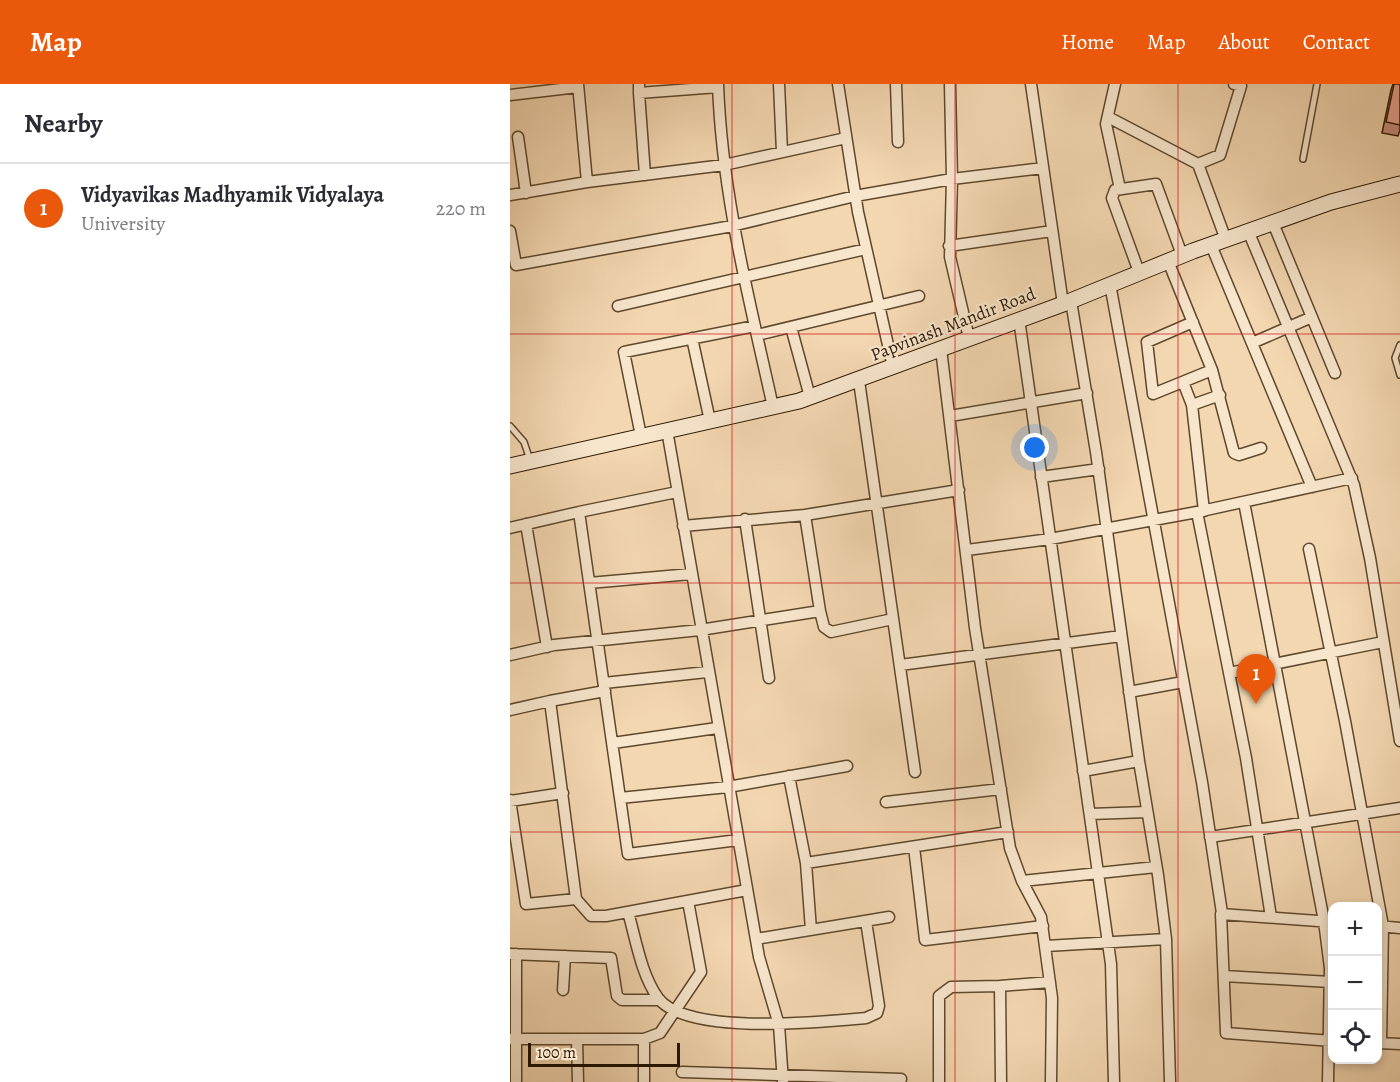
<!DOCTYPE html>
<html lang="en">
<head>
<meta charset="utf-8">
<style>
  body { margin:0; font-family:Alegreya,serif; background:#f2f2f3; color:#2b2b33 }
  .controls { position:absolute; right:18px; bottom:18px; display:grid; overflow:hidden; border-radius:12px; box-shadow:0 3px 9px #0003 }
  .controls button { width:54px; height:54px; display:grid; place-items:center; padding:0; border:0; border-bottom:2px solid #e1e1e2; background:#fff; color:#2b2b33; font:30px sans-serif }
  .scale { position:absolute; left:18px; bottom:15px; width:152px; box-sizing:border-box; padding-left:6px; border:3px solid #2d1800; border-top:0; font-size:16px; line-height:21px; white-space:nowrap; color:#2d1800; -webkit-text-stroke:4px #f7e5cc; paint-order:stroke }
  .you { position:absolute; left:525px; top:364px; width:21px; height:21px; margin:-15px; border:4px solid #fff; border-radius:50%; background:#1a73e8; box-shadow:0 0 0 9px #1a73e833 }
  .badge { display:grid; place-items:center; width:39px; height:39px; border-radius:50%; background:#ea580c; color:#fff; font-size:20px; font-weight:700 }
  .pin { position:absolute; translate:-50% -50px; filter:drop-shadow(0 2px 3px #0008) }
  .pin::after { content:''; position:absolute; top:32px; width:21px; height:18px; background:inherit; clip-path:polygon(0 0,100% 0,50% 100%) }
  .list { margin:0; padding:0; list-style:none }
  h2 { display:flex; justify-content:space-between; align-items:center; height:78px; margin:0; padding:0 24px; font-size:26px }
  h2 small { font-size:20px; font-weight:400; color:#7c7c81 }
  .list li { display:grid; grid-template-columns:39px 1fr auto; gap:18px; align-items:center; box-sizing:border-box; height:90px; padding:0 24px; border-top:2px solid #e1e1e2 }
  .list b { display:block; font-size:22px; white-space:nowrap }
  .list p { margin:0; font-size:20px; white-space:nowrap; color:#7c7c81 }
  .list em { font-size:20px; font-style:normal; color:#7c7c81 }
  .icon { flex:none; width:33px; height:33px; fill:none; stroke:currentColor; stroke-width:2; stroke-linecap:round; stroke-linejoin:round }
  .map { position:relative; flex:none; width:890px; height:998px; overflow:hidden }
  header { display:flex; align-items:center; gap:36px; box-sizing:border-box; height:84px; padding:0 30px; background:#ea580c; color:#fff }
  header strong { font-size:28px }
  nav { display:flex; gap:33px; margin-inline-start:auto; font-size:21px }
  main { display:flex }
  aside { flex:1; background:#fff }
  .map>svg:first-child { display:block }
</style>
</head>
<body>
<header>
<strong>Map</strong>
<nav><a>Home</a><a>Map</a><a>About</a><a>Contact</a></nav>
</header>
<main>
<aside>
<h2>Nearby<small></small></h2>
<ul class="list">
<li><span class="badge">1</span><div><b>Vidyavikas Madhyamik Vidyalaya</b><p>University</p></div><em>220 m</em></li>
</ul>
</aside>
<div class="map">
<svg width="890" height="998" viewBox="0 0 890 998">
  <rect width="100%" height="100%" fill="#f3d7b1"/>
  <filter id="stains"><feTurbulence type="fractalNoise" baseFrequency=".00333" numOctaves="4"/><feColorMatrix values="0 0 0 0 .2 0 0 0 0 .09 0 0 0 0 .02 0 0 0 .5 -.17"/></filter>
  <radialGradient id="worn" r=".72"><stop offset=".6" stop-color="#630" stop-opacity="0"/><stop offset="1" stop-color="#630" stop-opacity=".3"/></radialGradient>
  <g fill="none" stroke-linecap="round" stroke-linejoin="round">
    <!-- lane casing -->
    <g stroke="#5e482c" stroke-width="8">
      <path id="lane" d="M 793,75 L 807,0
        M 890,261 L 885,274 L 890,291
        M 0,342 L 14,358 L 20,376"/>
    </g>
    <!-- street casing -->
    <g stroke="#5e482c" stroke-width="13">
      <path id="street" d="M 68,0 L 77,98 L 214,81 L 336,54
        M 129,0 L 129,9 L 208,3
        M 208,0 C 212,112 239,214 263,323
        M 269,0 L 272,68
        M 328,0 L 348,128 L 383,283
        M 386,0 L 388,58
        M 440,0 L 442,95 L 440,173 L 459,254
        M 521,0 L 553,220
        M 605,0 L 596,40 L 610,105
        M 129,9 L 135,91
        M 0,11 L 68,3
        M 598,33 L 688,80 L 716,156
        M 8,53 L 16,109
        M 688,80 L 710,71 L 731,2 L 724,0
        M 0,111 L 77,98
        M 763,139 L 825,289
        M 0,147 L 6,181 L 222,142 L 345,112 L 442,95 L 533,84
        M 739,149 L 844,401 L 860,474 L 890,657
        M 701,161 L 802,403
        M 439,162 L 542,147
        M 658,177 L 702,286 L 643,310 L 637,258 L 683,238
        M 629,188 L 602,114 L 605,106 L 646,100 L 672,171
        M 600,200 L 692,698 L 712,829
        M 561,217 L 586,368 L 629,677 L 648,791 L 656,855 L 660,998
        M 108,222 L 356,165
        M 509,235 L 601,880 L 604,998
        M 281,243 L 300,313
        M 247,251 L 409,212
        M 182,254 L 200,337
        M 742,259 L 802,233
        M 431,265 L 465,544 L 500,764 L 512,797 L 531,833 L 542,914 L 541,998
        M 702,286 L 724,369 L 729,371 L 751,364
        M 349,297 L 405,688
        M 673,298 L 682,321 L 710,311
        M 682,321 L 694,427
        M 440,332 L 577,309
        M 157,346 L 249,873 L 269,941 L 273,998
        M 131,352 L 114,268 L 245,242
        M 531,393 L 589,385
        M 167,408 L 69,428 L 110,714 L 218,703 L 337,682
        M 734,418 L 814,837 L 820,884 L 818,998
        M 295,431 L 449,406
        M 235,435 L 259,594
        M 16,440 L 37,563
        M 0,444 L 69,428
        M 799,465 L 835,637 L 873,842 L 871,959
        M 457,466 L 540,455 L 687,428
        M 79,499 L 181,490
        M 310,527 L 314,543 L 321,548 L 383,535
        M 0,571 L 44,561 L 190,546 L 310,527 L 295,431 L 173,442
        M 390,581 L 611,552
        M 719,589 L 873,558
        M 94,599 L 197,588
        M 619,608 L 673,598
        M 40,617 L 95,607
        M 0,626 L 40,617 L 66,815 L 81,832 L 96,832 L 237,806
        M 103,659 L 207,644
        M 573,687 L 629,677
        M 279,692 L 296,779 L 301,846
        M 110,714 L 118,770 L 228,756
        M 0,716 L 16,820 L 66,815
        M 0,717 L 53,709
        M 376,718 L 491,705
        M 580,730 L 637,728
        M 700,753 L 890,724
        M 404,763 L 415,856 L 533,842
        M 296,779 L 498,748
        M 512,797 L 646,783
        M 118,828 C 126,856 131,890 148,914 C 177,952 312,938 356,934 L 367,929 L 369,922 L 356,837
        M 761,833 L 736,674 L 687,428 L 842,394
        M 822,838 L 711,830 L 716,949 L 822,957
        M 868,842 L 890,844
        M 246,855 L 379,833
        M 536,862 L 656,855
        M 0,870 L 101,874 L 107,912 L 112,916 L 150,916
        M 6,870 L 6,998
        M 714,892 L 820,898
        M 53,906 L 55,872
        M 0,955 L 134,955 L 134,998
        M 67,955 L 68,998
        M 134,955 L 150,949 L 191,888 L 178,817
        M 868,959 L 890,960
        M 172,988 L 391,995
        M 429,998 L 429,912 L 441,903 L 490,902
        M 491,998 L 490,902 L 540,898"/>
    </g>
    <!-- secondary casing -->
    <g stroke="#2d1800" stroke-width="17">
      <path id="secondary" d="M 0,382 L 289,317 L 553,220 L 683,167 L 821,118 L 890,100"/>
    </g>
    <!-- lane -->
    <use href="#lane" stroke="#f7e5cc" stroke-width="5"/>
    <!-- street -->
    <use href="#street" stroke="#f7e5cc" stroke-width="10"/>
    <!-- secondary -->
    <use href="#secondary" stroke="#f7e5cc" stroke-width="15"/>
  </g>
  <!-- wall -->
  <path fill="#c78d7e" stroke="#2d1800" stroke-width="1.5" d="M 883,0 L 890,0 L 890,46 L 888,52 L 872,49 L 881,6 Z"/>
  <!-- building -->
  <path fill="#e7a492" stroke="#2d1800" stroke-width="1.5" d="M 884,0 L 890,0 L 890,41 L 876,38 Z"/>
  <!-- grid -->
  <path fill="none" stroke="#d62828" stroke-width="1.5" stroke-opacity="0.55" d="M 222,0 L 222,998M 445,0 L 445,998M 668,0 L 668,998M 0,250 L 890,250M 0,499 L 890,499M 0,748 L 890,748"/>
  <g text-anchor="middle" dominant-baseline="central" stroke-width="4.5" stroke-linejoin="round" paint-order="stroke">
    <!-- street labels -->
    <g font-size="18" fill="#2d1800" stroke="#f7e5cc">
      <text transform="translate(443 240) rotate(-21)">Papvinash Mandir Road</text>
    </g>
  </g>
  <rect width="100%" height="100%" filter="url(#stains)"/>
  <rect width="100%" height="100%" fill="url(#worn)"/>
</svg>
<div class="controls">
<button>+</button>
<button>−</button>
<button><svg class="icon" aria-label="locate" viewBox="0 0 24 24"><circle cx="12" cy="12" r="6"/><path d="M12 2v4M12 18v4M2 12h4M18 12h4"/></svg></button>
</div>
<div class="scale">100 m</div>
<div class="you"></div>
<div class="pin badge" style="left:746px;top:620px">1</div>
</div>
</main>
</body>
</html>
